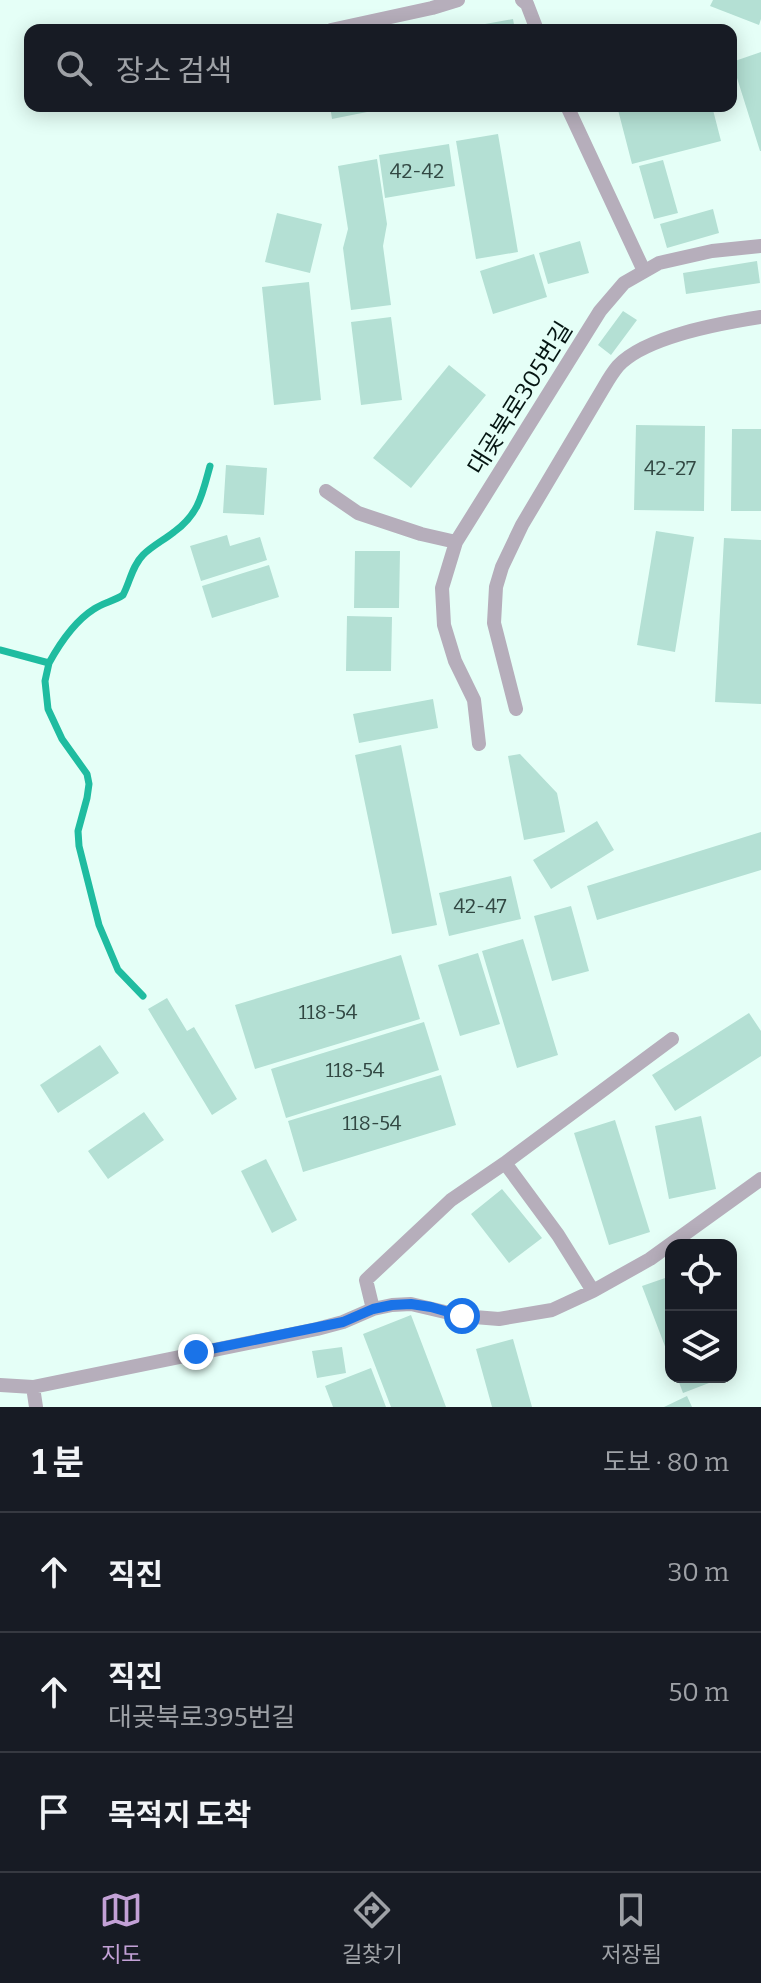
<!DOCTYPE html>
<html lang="ko">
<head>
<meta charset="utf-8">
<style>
  body { margin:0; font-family:Bitter,"Noto Sans KR",serif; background:#20242c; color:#f1f3f6 }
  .controls { position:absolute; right:24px; bottom:24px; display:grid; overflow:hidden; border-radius:16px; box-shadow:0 4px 20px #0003 }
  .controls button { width:72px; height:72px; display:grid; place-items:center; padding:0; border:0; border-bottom:2px solid #363941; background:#171b24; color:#f1f3f6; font:40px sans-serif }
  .stop { position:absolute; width:24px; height:24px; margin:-18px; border:6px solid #1a73e8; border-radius:50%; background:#fff }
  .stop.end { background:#1a73e8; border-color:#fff; box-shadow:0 2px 8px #0008 }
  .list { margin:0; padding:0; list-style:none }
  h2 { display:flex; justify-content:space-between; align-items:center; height:104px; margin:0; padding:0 32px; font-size:34px }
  h2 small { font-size:26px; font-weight:400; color:#9ea1a6 }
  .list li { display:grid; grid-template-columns:52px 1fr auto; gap:24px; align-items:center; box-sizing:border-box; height:120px; padding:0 32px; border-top:2px solid #363941 }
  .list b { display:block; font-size:30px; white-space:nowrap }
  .list p { margin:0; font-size:26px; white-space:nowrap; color:#9ea1a6 }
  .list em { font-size:26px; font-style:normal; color:#9ea1a6 }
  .icon { flex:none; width:44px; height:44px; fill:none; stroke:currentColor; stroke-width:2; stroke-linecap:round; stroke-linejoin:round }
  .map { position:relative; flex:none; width:761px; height:1407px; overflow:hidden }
  .search { position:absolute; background:#171b24; box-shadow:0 4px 20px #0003; left:24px; right:24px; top:24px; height:88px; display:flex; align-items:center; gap:20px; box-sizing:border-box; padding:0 28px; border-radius:16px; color:#9ea1a6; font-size:30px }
  .sheet { height:464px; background:#171b24 }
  nav { display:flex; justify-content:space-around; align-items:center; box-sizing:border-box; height:112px; border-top:2px solid #363941; background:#171b24; font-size:22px; color:#9ea1a6 }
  nav a { display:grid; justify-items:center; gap:4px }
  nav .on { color:#c3a1d6 }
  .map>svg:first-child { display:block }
</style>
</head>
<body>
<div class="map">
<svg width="761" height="1407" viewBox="0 0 761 1407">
  <rect width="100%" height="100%" fill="#e5fff7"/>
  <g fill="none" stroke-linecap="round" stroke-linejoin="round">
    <!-- stream -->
    <path stroke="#1fbca0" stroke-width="7" d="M 0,650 L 49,663 L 45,681 L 48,709 L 62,739 L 87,774 L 89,784 L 87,798 L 78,831 L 79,846 L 99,925 L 118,970 L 143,996
      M 49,663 C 60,643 75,621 94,609 C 103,603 114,601 123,595 C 130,582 132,566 143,555 C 152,546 164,540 174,532 C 199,514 202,495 210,466"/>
  </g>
  <!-- building -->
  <path fill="#b4e0d4" d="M 713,0 L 761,0 L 761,19 L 759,25 L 710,6 Z
    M 513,19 L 515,30 L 475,30 L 474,26 Z
    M 761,52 L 761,151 L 760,151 L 732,62 Z
    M 330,106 L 391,106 L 392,107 L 332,119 Z
    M 617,106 L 712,106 L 721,141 L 632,164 Z
    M 498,134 L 518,252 L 476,259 L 456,141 Z
    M 449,144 L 455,186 L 385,198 L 379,155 Z
    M 377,159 L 387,224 L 383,246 L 391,305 L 351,310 L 343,248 L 348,229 L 338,166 Z
    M 663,160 L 678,213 L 654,219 L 639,166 Z
    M 713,209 L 719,233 L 667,248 L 660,224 Z
    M 277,213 L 322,224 L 310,273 L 265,262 Z
    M 580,241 L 589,273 L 548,284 L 539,253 Z
    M 534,254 L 547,297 L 493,314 L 480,271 Z
    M 757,261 L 760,283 L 686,294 L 683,273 Z
    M 309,282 L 321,400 L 274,405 L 262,287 Z
    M 623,311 L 637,320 L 611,355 L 598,345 Z
    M 391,317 L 402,400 L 361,405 L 351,322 Z
    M 449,365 L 486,395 L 411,488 L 373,458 Z
    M 636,425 L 705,426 L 704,511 L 634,510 Z
    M 732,429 L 761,429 L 761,511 L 731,511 Z
    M 226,465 L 267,468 L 264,515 L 223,513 Z
    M 656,531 L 694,537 L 675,652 L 637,645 Z
    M 227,535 L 230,546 L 260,537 L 267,560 L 201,581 L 190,546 Z
    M 724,538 L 761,540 L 761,704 L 715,702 Z
    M 355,551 L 400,551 L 399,608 L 354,608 Z
    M 269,565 L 279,597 L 212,618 L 202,586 Z
    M 347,616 L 392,617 L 391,671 L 346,671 Z
    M 433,699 L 438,728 L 359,743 L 353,714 Z
    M 401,745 L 437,925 L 392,934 L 355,755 Z
    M 520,754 L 557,793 L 565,832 L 524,840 L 508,756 Z
    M 597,821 L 614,850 L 551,889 L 533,860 Z
    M 761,832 L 761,870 L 597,920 L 587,886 Z
    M 511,876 L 521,919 L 449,936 L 439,893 Z
    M 571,906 L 589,971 L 552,981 L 534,916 Z
    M 523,939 L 558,1055 L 517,1068 L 482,951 Z
    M 478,953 L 500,1024 L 460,1036 L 438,965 Z
    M 401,955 L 420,1019 L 255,1069 L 235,1005 Z
    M 167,998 L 187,1031 L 194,1027 L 237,1099 L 212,1115 L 148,1009 Z
    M 749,1013 L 761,1031 L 761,1056 L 675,1111 L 652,1075 Z
    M 424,1022 L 439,1070 L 286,1118 L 271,1069 Z
    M 100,1045 L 119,1073 L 58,1113 L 40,1085 Z
    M 441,1075 L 456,1125 L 303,1172 L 288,1121 Z
    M 144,1112 L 164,1140 L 108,1179 L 88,1151 Z
    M 701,1116 L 716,1189 L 669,1199 L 655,1126 Z
    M 615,1120 L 650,1232 L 609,1245 L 574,1133 Z
    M 266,1159 L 297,1220 L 272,1233 L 241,1171 Z
    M 502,1189 L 542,1238 L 509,1263 L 471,1214 Z
    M 668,1277 L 671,1286 L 671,1362 L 642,1286 Z
    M 411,1315 L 446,1407 L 391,1407 L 363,1334 Z
    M 513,1339 L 532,1407 L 492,1407 L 476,1349 Z
    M 342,1347 L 346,1373 L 317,1378 L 312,1351 Z
    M 371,1368 L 386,1407 L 333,1407 L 325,1386 Z
    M 677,1377 L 707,1377 L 709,1383 L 683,1393 Z
    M 687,1396 L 692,1407 L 664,1407 Z"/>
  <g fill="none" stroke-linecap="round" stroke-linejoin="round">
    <!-- lane -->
    <path stroke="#b6aebb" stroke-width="14" d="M 522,0 L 527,4 L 537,30
      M 331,30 L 432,8 L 458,0
      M 567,106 L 644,271
      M 326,491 L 358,513 L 421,534 L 456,542 L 600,311 L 624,283 L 659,263 L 712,251 L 761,246
      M 456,542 L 442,588 L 444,625 L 455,661 L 474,700 L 479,744
      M 516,709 L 494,623 L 496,587 L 502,567 L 522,525 L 604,387 C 608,380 613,372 618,366 C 646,336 722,323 761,317
      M 505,1163 L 672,1039
      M 373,1309 L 366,1280 L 451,1200 L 505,1163 L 558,1235 L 593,1291 L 650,1259 L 761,1179
      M 0,1385 L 33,1387 L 317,1329 L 343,1322 L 373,1309 L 392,1305 L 411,1304 L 462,1316 L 499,1319 L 552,1310 L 593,1291
      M 33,1387 L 36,1407"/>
  </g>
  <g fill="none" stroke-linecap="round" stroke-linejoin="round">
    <!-- route -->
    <path stroke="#1a73e8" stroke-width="10" d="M 196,1352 L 343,1322 L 373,1309 L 392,1305 L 411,1304 L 431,1307 L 462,1316"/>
  </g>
  <g text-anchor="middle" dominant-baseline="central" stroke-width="7" stroke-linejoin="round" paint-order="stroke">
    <!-- number labels -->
    <g font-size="20" fill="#324843">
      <text x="417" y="171">42-42</text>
      <text x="670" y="468">42-27</text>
      <text x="480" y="906">42-47</text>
      <text x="328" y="1012">118-54</text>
      <text x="355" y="1070">118-54</text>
      <text x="372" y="1123">118-54</text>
    </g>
    <!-- street labels -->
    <g font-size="24" fill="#061613" stroke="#e5fff7">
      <text transform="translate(520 398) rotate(-58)">대곶북로305번길</text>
    </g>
  </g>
</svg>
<div class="controls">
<button><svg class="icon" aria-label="locate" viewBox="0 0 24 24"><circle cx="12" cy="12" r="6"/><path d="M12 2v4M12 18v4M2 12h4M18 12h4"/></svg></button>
<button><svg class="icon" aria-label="layers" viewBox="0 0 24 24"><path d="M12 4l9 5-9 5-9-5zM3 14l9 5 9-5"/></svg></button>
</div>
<div class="stop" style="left:462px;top:1316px"></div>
<div class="stop end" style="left:196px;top:1352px"></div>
<div class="search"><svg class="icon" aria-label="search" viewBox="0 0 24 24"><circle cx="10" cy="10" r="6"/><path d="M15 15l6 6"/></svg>장소 검색</div>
</div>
<section class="sheet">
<h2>1 분<small>도보 · 80 m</small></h2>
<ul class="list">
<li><svg class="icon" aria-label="ahead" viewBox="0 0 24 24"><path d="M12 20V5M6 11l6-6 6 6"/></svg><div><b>직진</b></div><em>30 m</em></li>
<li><svg class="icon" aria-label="ahead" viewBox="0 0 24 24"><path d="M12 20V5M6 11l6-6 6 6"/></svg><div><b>직진</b><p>대곶북로395번길</p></div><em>50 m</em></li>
<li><svg class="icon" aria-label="arrive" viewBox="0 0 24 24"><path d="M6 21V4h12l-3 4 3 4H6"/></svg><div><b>목적지 도착</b></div></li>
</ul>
</section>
<nav>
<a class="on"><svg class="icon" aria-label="map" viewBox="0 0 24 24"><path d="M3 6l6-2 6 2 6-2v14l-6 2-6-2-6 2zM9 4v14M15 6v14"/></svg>지도</a>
<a><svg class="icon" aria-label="directions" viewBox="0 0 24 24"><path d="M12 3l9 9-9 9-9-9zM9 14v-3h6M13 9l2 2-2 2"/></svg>길찾기</a>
<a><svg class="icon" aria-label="saved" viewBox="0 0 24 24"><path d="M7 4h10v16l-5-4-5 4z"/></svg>저장됨</a>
</nav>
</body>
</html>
